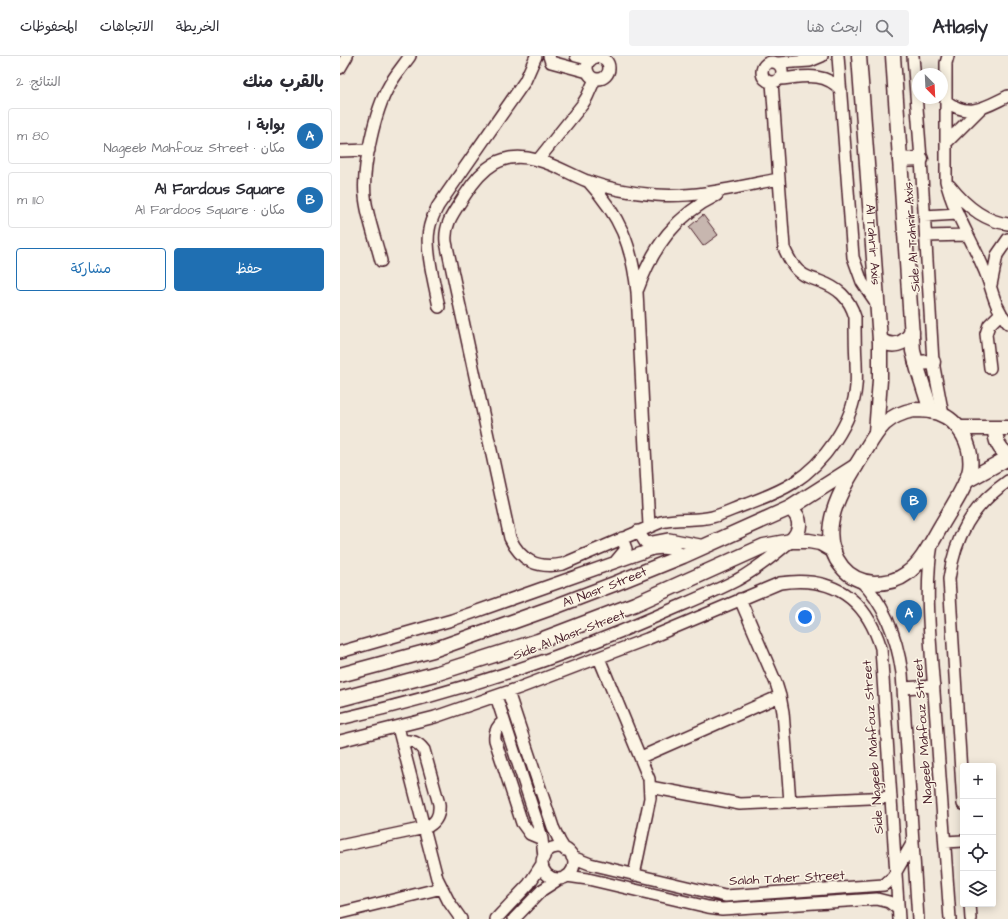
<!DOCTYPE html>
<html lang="ar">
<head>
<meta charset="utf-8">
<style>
  body { margin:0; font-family:"Architects Daughter","Playpen Sans Arabic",sans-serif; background:#f2f2f3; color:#2b2b33; direction:rtl }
  .controls { position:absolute; right:12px; bottom:12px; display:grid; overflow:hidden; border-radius:4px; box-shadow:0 2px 10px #0003 }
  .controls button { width:36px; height:36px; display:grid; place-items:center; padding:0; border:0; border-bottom:1px solid #e1e1e2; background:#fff; color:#2b2b33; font:20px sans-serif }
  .compass { position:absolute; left:572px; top:12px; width:36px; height:36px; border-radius:50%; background:#fff; box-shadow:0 2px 10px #0003; rotate:156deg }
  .you { position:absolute; left:465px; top:561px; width:14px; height:14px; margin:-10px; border:3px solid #fff; border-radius:50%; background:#1a73e8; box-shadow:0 0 0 6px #1a73e833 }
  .badge { display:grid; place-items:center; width:26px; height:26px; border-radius:50%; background:#1f6fb2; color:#fff; font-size:13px; font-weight:700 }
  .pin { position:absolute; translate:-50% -33px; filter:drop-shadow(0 1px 2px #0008) }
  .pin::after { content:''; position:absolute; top:21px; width:14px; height:12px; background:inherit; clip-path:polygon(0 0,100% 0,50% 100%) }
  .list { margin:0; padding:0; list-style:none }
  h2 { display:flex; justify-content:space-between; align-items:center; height:52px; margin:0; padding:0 16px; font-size:17px }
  h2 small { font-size:13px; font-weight:400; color:#7c7c81 }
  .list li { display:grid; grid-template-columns:26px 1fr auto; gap:12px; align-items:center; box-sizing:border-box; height:56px; margin:0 8px 8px; padding:0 8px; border:1px solid #e1e1e2; border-radius:4px }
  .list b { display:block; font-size:15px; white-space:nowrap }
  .list p { margin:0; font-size:13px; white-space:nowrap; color:#7c7c81 }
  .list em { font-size:13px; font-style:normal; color:#7c7c81 }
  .actions { display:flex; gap:8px; padding:12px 16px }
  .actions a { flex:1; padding:9px 0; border:1px solid #1f6fb2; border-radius:4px; text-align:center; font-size:14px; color:#1f6fb2 }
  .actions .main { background:#1f6fb2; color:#fff }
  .icon { flex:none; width:22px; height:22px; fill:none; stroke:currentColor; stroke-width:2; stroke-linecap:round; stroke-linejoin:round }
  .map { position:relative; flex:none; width:668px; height:863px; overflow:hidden; direction:ltr }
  header { display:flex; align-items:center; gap:24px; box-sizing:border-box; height:56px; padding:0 20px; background:#fff; border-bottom:1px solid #e1e1e2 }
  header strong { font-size:19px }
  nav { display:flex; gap:22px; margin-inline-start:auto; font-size:14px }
  .search { width:280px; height:36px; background:#f2f2f3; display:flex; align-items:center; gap:10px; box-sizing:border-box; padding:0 14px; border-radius:4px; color:#7c7c81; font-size:15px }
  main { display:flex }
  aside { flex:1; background:#fff }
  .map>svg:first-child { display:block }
</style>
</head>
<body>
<header>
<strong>Atlasly</strong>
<div class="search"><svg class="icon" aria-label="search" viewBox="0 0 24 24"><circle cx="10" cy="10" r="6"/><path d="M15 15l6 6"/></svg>ابحث هنا</div>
<nav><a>الخريطة</a><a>الاتجاهات</a><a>المحفوظات</a></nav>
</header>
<main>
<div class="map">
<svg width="668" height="863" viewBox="0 0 668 863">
  <rect width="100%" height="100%" fill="#f1e8da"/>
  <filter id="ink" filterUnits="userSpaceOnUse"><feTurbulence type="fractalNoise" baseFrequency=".025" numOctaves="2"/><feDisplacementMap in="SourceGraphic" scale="8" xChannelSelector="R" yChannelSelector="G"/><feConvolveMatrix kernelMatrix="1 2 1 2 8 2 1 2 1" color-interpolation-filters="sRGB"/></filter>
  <g filter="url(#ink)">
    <!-- building -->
    <path fill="#c7b6af" stroke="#4a1f2b" d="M 363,159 L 378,179 L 363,190 L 349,171 Z"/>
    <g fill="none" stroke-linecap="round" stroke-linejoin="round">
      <!-- minor casing -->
      <g stroke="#4a1f2b" stroke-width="14">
        <path id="minor" d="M 209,0 L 211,6 L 248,16
          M 236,0 L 251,4
          M 498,0 L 513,201 L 522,226 L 537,248
          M 573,0 L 581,103 L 593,306 L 603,359
          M 608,0 L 606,7 L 606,125 C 613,155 631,182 643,211 C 653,232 652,248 668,267
          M247 12a11 11 0 1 1 22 0a11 11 0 1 1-22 0Z
          M422 16a10 10 0 1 1 20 0a10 10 0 1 1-20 0Z
          M 438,7 L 470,5 L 482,0
          M 0,12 L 7,0
          M 440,23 C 463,21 484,15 501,34
          M 432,26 L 444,192 C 449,203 454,213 464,219 C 469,222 474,223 479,225 C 498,232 509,241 515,261 C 515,276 515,291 516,306 C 516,314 517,322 516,330 C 513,367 484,407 453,427 C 439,436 423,442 407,448 C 395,452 384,458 372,461 C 356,465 338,462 321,466 L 223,508 C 197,513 181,505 170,482 L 106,186 C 104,167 115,155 125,139 C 142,112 162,94 197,104 C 214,108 230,118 247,125 C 269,133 292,137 316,139 C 357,142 398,131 438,123
          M 606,45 C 629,63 645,51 668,40
          M 607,86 L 640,53
          M 0,95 L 29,94
          M 198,104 L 242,49 L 247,41 L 255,23
          M 248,125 C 280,160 292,189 297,236 L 309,470
          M 610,130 C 625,149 643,165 668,168
          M 584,160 L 618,158
          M 586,180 L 628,179
          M 41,205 C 36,184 27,162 25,140 C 22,112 35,54 49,30 C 55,19 63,10 70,0
          M 651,229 L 657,199 L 668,183
          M 298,233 C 313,191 336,159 377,139
          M 99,251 C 95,230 85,193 89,174 C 90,165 94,158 98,150 L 185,25 L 196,0
          M 650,312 L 646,278 L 649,269 L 661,257
          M 298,475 L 305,486 L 308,487 L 329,483 L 365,490
          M 592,488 C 584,533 591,591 594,636 C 599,712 605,787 610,863
          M 276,505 L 286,493 L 282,482
          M 520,524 C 546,549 557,582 562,617 L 578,863
          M 400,543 L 436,627 L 440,640 L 443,656 L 450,746
          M 0,596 L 112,564 L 313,493 C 325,491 334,492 343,500
          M 259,602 L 309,723 L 310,742 L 294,819
          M 563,632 L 594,630
          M 168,636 L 213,771 L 220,786 L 225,794
          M 156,640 L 200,775 L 202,783 L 204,801
          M 0,663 C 109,638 215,605 317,560 C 344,548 372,537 397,524 C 417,513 434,499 451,485
          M 164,665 C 157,670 154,675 155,684 L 182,767 L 190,778 L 202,783
          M 58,671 L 97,822 L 109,846 L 121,863
          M 0,685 L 95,661 L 179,632 L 307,583 L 440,527 C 492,519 526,542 541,592 L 559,863
          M 301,701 L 440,640
          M 310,731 L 400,748 L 551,741
          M 623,748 L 609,523 C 615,480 632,450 668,425
          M 605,786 L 623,785
          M 0,790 L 85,772 C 96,767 100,760 99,748 L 84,694 C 78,686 72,684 62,685
          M202 807a16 16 0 1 1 32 0a16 16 0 1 1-32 0Z
          M 232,801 L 250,808 L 385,840 L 544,829 L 553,821 L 573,786
          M 227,820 L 248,823 L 368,851 L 382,853 L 537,843 L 549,846 L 558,853
          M 630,848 L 631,863
          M 0,857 L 102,832
          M 156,863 L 189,828 L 202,808
          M 174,863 L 202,834 L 219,823"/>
      </g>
      <!-- major casing -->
      <g stroke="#4a1f2b" stroke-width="17">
        <g id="major">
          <path id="s1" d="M 519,0 L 540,284 L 540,324 L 536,377"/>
          <path d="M 553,0 L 573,295 L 578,314 L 591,355"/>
          <path d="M 560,104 L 581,103"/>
          <path d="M 540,284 C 552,292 564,289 572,276"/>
          <path d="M 576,307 L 593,306"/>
          <path d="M 574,354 C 582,354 590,354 598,357 C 620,365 633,390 630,413 C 627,430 610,454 601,470 C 591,487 582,507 566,518 C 557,525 545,527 534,527 C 522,526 510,521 502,511 C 474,476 502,432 522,400 C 529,389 535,377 544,368 C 553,360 563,356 574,354 Z"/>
          <path d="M 619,372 L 668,372"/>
          <path d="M 655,373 C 655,384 659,393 668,399"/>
          <path d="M 626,425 L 668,402"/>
          <path d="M 450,452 C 462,462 462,474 451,485"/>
          <path id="s2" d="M 0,619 L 93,594 L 214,551 L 274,528 L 343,500 L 450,452 L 516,410"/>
          <path d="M 0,643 L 98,617 L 198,585 L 295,548 L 424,490 L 451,485 L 469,485 L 480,487 L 494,495"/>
        </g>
      </g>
      <!-- minor -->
      <use href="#minor" stroke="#fcf5e5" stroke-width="11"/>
      <!-- major -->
      <use href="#major" stroke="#fcf5e5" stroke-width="14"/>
    </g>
  </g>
  <g text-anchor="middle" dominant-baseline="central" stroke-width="3" stroke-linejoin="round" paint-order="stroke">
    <!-- street labels -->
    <g font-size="13" fill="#4a1f2b" stroke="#fcf5e5">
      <text transform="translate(572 181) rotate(-94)">Side Al Tahrir Axis</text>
      <text stroke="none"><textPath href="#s1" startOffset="189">Al Tahrir Axis</textPath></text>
      <text stroke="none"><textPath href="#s2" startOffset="279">Al Nasr Street</textPath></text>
      <text transform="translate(229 579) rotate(-21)">Side Al Nasr Street</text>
      <text transform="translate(583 675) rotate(-94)">Nageeb Mahfouz Street</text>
      <text transform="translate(533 691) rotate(-94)">Side Nageeb Mahfouz Street</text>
      <text transform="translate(447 822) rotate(-3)">Salah Taher Street</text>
    </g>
  </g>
</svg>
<div class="controls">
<button>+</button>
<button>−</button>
<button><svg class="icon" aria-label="locate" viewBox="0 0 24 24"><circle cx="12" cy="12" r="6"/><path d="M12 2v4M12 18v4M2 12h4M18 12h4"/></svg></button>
<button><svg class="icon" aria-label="layers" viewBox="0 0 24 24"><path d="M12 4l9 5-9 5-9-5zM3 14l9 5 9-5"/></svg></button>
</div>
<svg class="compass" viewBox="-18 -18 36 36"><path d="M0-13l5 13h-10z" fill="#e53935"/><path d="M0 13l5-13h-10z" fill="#7c7c81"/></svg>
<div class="you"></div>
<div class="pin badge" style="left:569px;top:577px">A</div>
<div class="pin badge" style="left:574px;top:465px">B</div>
</div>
<aside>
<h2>بالقرب منك<small>النتائج: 2</small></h2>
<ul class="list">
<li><span class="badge">A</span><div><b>بوابة 1</b><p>مكان · Nageeb Mahfouz Street</p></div><em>80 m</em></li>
<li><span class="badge">B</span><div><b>Al Fardous Square</b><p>مكان · Al Fardoos Square</p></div><em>110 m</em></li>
</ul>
<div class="actions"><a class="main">حفظ</a><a>مشاركة</a></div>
</aside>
</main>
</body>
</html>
